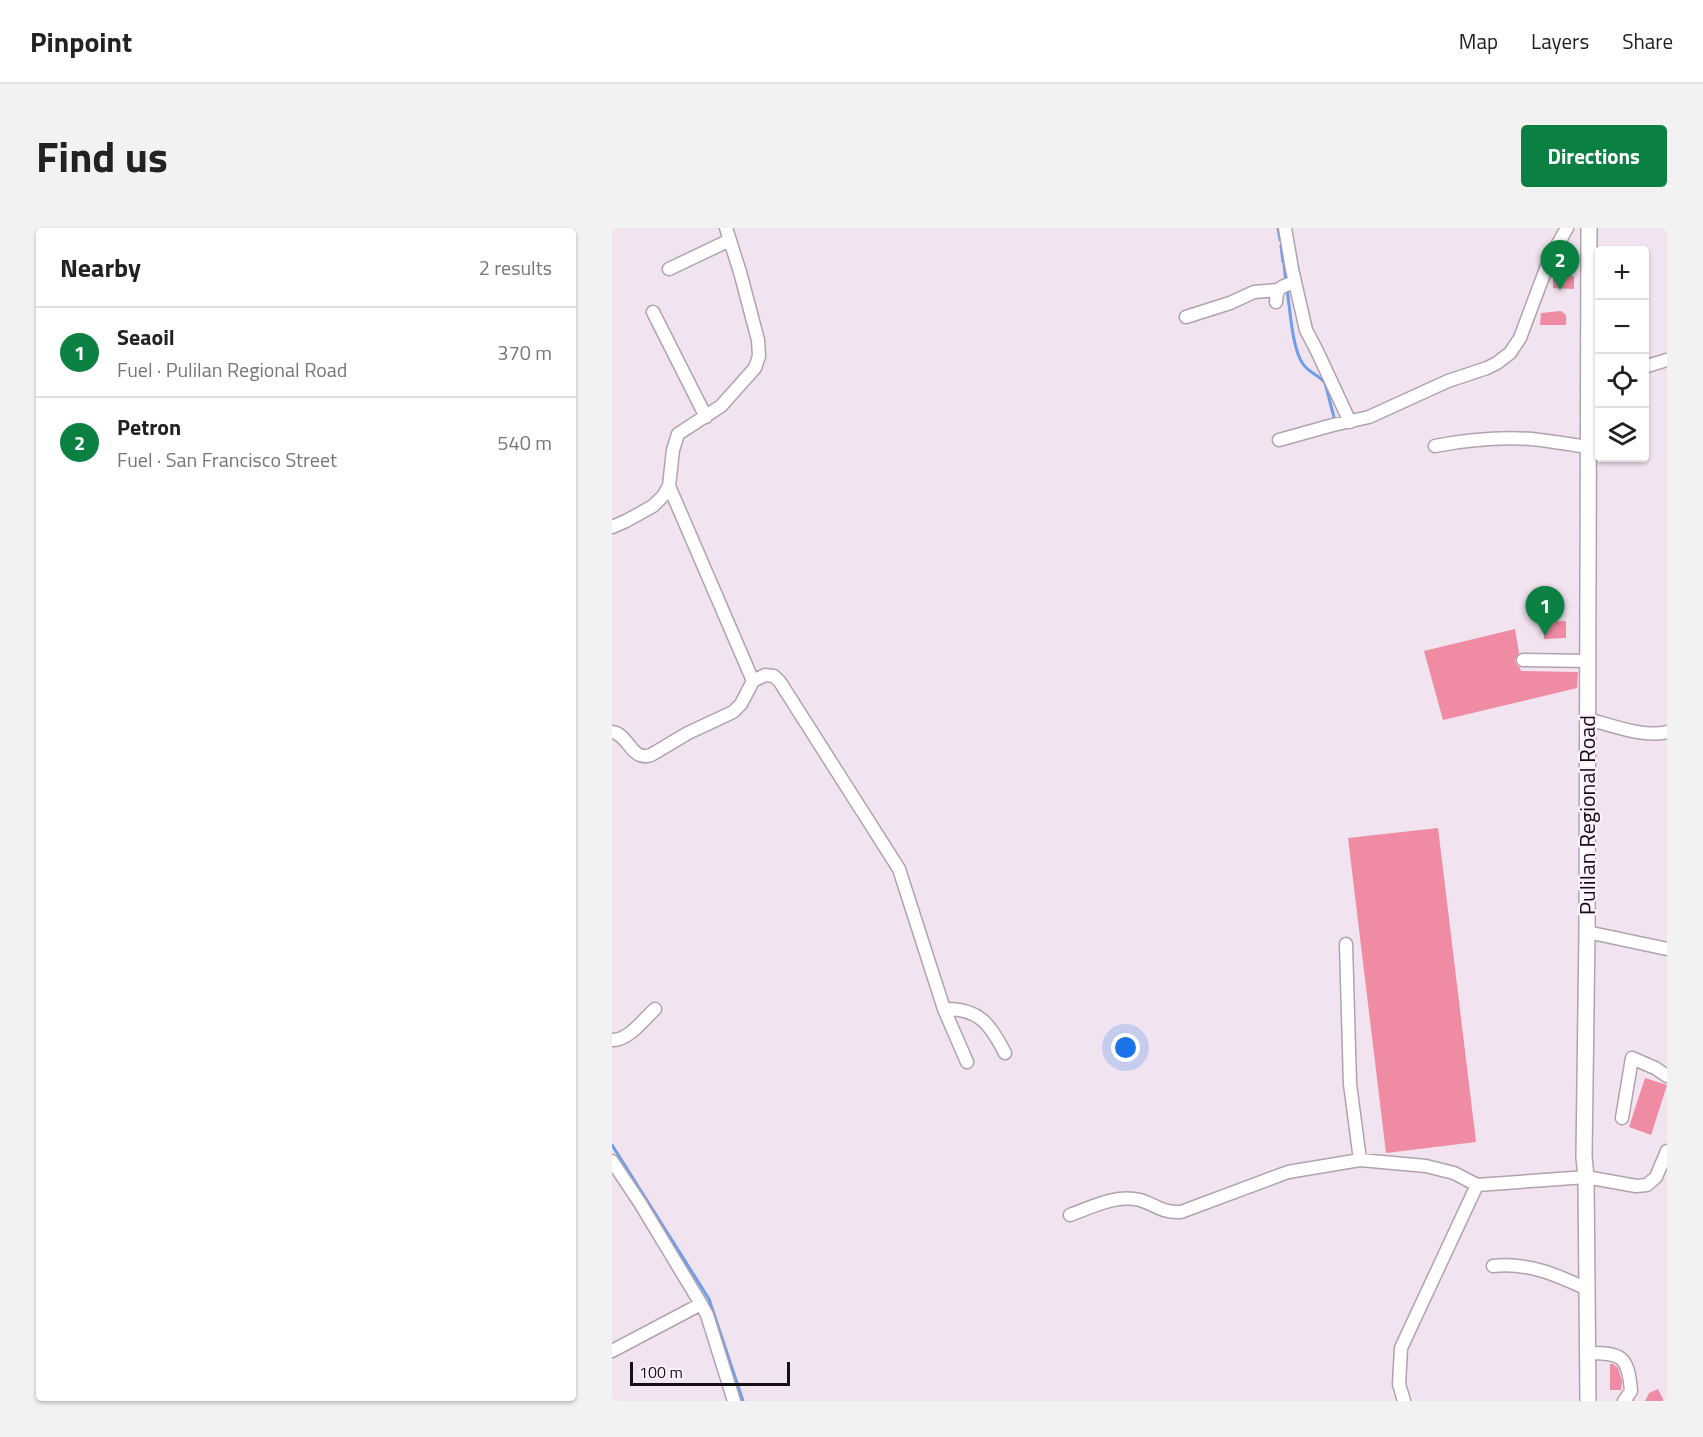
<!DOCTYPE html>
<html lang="en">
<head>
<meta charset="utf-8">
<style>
  body { margin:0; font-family:"Titillium Web",sans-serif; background:#f2f2f2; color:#222 }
  .controls { position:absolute; right:18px; top:18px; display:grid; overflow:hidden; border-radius:6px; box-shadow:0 2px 4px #0004 }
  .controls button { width:54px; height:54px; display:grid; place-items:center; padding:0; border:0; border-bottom:2px solid #e0e0e0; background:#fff; color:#222; font:30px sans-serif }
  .scale { position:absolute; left:18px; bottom:15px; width:160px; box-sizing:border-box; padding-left:6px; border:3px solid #130f13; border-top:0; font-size:16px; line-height:21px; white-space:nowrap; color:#130f13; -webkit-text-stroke:4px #fef0fd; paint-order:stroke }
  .you { position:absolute; left:514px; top:820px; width:21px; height:21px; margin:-15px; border:4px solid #fff; border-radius:50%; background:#1a73e8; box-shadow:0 0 0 9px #1a73e833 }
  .badge { display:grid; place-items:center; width:39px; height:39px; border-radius:50%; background:#0b8043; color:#fff; font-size:20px; font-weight:700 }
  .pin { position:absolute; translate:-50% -50px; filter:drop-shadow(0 2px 3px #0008) }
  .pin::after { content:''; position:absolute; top:32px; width:21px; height:18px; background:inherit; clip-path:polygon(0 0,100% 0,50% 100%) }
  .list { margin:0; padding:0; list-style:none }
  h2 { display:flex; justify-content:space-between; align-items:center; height:78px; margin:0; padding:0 24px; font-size:26px }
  h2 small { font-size:20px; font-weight:400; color:#767676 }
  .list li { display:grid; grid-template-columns:39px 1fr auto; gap:18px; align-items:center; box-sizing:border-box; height:90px; padding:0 24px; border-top:2px solid #e0e0e0 }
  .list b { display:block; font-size:22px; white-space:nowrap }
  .list p { margin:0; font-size:20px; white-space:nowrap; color:#767676 }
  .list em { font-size:20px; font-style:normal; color:#767676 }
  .icon { flex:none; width:33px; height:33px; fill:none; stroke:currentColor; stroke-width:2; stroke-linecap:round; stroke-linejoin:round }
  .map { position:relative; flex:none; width:1055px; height:1173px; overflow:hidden; border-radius:6px }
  header { display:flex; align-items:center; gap:36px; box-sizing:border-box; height:84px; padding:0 30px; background:#fff; border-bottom:2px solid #e0e0e0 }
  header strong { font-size:28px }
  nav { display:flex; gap:33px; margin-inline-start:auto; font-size:21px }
  .intro { display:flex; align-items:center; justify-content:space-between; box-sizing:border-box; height:144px; padding:0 36px }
  h1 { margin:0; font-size:42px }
  .button { padding:15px 27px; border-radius:6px; background:#0b8043; color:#fff; font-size:21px; font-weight:700 }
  main { display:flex; gap:36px; padding:0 36px }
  aside { flex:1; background:#fff; border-radius:6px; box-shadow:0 2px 4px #0004 }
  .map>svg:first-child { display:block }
</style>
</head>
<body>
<header>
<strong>Pinpoint</strong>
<nav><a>Map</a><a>Layers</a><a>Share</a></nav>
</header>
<div class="intro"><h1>Find us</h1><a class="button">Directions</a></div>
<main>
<aside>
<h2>Nearby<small>2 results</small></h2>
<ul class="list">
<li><span class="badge">1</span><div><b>Seaoil</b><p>Fuel · Pulilan Regional Road</p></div><em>370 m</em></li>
<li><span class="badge">2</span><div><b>Petron</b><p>Fuel · San Francisco Street</p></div><em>540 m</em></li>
</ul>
</aside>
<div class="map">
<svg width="1055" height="1173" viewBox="0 0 1055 1173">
  <rect width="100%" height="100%" fill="#f1e3ef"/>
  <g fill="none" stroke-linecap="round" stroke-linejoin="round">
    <!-- stream -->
    <path stroke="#6e9eeb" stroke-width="3" d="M 666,0 L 668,12
      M 669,18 L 671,34
      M 672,37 L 674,53
      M 675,61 C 678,80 680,121 691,136 C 697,145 707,147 713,155 L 723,193
      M 0,917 L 97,1071 L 131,1173"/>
  </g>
  <!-- building -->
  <path fill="#f08ba4" d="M 941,47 L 962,48 L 962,61 L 941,60 Z
    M 949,83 L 954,87 L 954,97 L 928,97 L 929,85 Z
    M 954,393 L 954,410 L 932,411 L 931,394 Z
    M 903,401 L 907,425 L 903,432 L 904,436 L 908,440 L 909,443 L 966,444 L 965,460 L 831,492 L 812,423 Z
    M 826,600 L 864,914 L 774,925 L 736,610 Z
    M 1033,850 L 1055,857 L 1039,907 L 1017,899 Z
    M 998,1136 L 1001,1136 L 1006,1140 L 1010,1153 L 1009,1162 L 998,1162 Z
    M 1046,1161 L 1052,1173 L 1033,1173 L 1037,1165 Z"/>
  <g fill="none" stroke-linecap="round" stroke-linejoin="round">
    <!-- minor casing -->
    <g stroke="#b0a3af" stroke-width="15">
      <path id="minor" d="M 673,0 L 680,41 L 694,102 L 705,123 L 738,194
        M 57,41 L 118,12
        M 664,74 C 665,58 669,59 683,54
        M 41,84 L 94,189
        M 574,89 L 618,75 L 642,64 L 666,62
        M 1032,139 L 1055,132
        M 667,212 L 721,197 L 757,189 L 836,153 L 875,140 L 885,135 L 898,125 L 908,110 L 938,30 L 955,0
        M 823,218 C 854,212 888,209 920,211 C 938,213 957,216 975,219
        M 57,258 L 141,453 L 153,447 L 162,448 L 168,454 L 287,641 L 332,781 L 355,834
        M 0,299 L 14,293 L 41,278 L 51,268 L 57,258 L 61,222 L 66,206 L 109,178 L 143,140 L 147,128 L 146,112 L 128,44 L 114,0
        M 911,432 L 975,433
        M 976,491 C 998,497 1033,510 1055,504
        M 0,504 C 17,506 19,534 39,527 L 76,505 L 121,484 L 129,476 L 141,453
        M 975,704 L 1055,721
        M 734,716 L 738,856 L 748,932
        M 332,781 C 367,780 378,796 393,825
        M 0,812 C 16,813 32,791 43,781
        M 1010,890 L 1020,830 L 1043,840 L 1055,848
        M 0,933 L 28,975 L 89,1076 L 95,1087 L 122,1173
        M 458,987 C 480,979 504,966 528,972 C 545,977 549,985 569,984 L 676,944 L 748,932 L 814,938 L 842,945 L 865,957 L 974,949 L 1024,958 L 1035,957 L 1044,949 L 1055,923
        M 881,1038 C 916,1034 945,1047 975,1061
        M 0,1123 L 89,1076
        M 976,1125 C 1010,1125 1016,1128 1019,1163 L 1012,1173
        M 792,1173 L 787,1156 L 789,1120 L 865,957"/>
    </g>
    <!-- major casing -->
    <g stroke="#b0a3af" stroke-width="18">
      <path id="major" d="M 976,1173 L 974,949 L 972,929 L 975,704 L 977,0"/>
    </g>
    <!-- minor -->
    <use href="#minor" stroke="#fff" stroke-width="12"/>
    <!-- major -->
    <use href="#major" stroke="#fff" stroke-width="15"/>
  </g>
  <g text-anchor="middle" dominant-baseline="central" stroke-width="4.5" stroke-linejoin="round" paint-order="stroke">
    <!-- street labels -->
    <g font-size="22" fill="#130f13" stroke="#fef0fd">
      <text transform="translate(975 587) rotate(-90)">Pulilan Regional Road</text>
    </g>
  </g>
</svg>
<div class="controls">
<button>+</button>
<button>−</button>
<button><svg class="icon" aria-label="locate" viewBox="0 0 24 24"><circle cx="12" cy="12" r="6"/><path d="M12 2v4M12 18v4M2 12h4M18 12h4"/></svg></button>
<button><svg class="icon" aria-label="layers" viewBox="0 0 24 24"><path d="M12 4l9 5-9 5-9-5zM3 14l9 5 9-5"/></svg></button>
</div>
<div class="scale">100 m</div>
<div class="you"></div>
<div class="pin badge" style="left:933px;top:408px">1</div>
<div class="pin badge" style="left:948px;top:62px">2</div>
</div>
</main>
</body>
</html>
